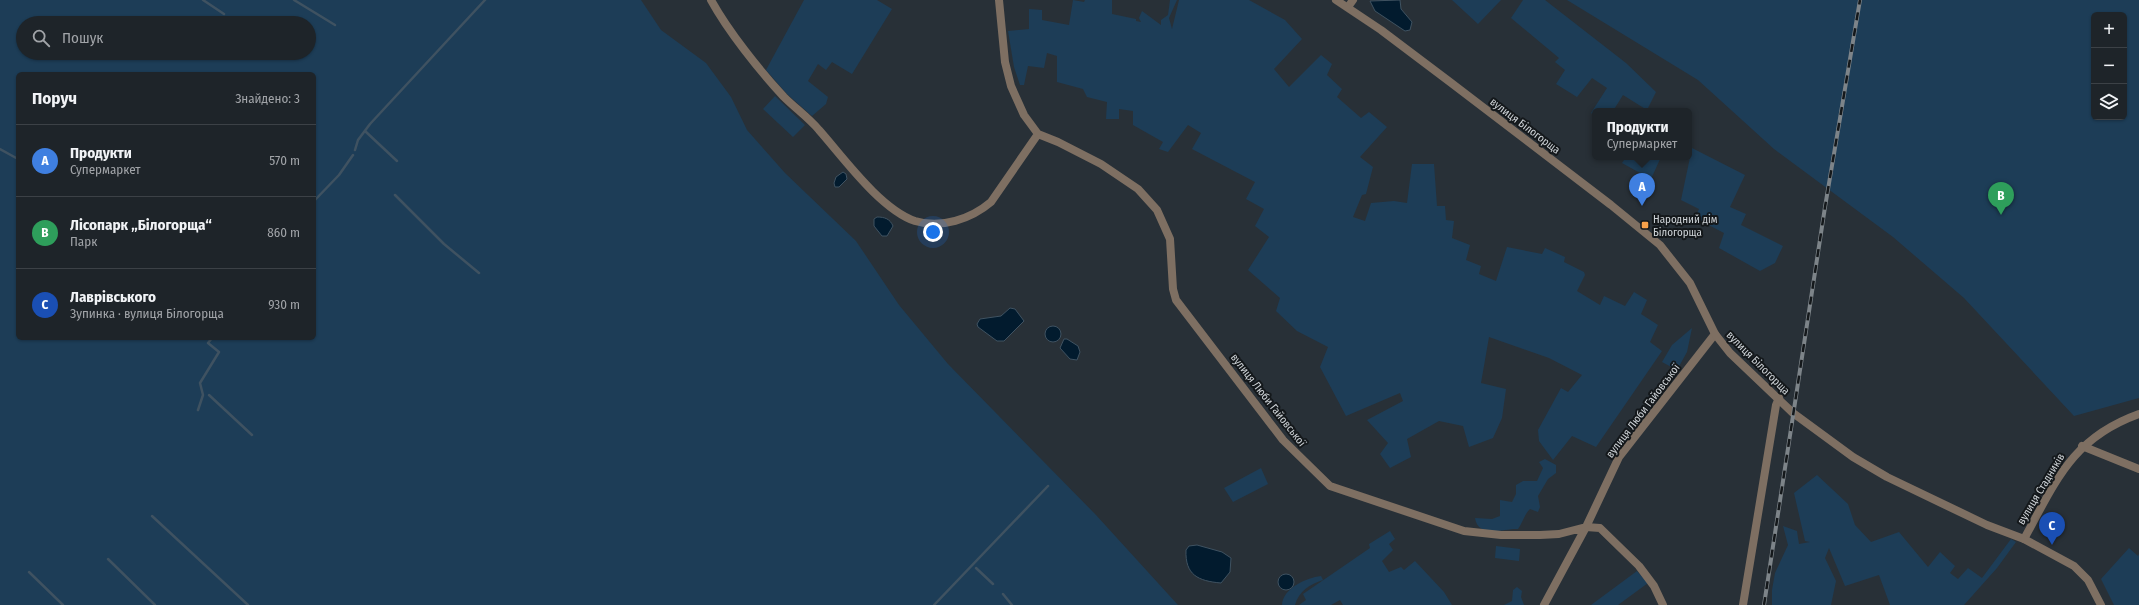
<!DOCTYPE html>
<html lang="uk">
<head>
<meta charset="utf-8">
<style>
  body { margin:0; font-family:"Fira Sans Condensed",sans-serif; background:#2b3035; color:#f1f3f6 }
  .controls { position:absolute; right:12px; top:12px; display:grid; overflow:hidden; border-radius:6px; box-shadow:0 1px 3px #0004 }
  .controls button { width:36px; height:36px; display:grid; place-items:center; padding:0; border:0; border-bottom:1px solid #3c4146; background:#1e2429; color:#f1f3f6; font:20px sans-serif }
  .you { position:absolute; left:933px; top:232px; width:14px; height:14px; margin:-10px; border:3px solid #fff; border-radius:50%; background:#1a73e8; box-shadow:0 0 0 6px #1a73e833 }
  .badge { display:grid; place-items:center; width:26px; height:26px; border-radius:50%; background:#db2777; color:#fff; font-size:13px; font-weight:700 }
  .pin { position:absolute; translate:-50% -33px; filter:drop-shadow(0 1px 2px #0008) }
  .pin::after { content:''; position:absolute; top:21px; width:14px; height:12px; background:inherit; clip-path:polygon(0 0,100% 0,50% 100%) }
  .popup { position:absolute; left:1592px; top:108px; width:100px; height:52px; box-sizing:border-box; display:grid; place-content:center; border-radius:6px; background:#1e2429; filter:drop-shadow(0 1px 3px #0005); font-size:13px; white-space:nowrap; color:#a1a4a8 }
  .popup b { font-size:15px; color:#f1f3f6 }
  .popup::after { content:''; position:absolute; left:50%; top:100%; margin-left:-8px; border:8px solid transparent; border-top-color:#1e2429 }
  .list { margin:0; padding:0; list-style:none }
  h2 { display:flex; justify-content:space-between; align-items:center; height:52px; margin:0; padding:0 16px; font-size:17px }
  h2 small { font-size:13px; font-weight:400; color:#a1a4a8 }
  .list li { display:grid; grid-template-columns:26px 1fr auto; gap:12px; align-items:center; box-sizing:border-box; height:72px; padding:0 16px; border-top:1px solid #3c4146 }
  .list b { display:block; font-size:15px; white-space:nowrap }
  .list p { margin:0; font-size:13px; white-space:nowrap; color:#a1a4a8 }
  .list em { font-size:13px; font-style:normal; color:#a1a4a8 }
  .icon { flex:none; width:22px; height:22px; fill:none; stroke:currentColor; stroke-width:2; stroke-linecap:round; stroke-linejoin:round }
  .map { position:relative; flex:none; width:2139px; height:605px; overflow:hidden }
  .search { position:absolute; background:#1e2429; box-shadow:0 1px 3px #0004; left:16px; top:16px; width:300px; height:44px; display:flex; align-items:center; gap:10px; box-sizing:border-box; padding:0 14px; border-radius:22px; color:#a1a4a8; font-size:15px }
  .panel { position:absolute; background:#1e2429; box-shadow:0 1px 3px #0004; left:16px; top:72px; width:300px; height:268px; border-radius:6px }
  .map>svg:first-child { display:block }
</style>
</head>
<body>
<div class="map">
<svg width="2139" height="605" viewBox="0 0 2139 605">
  <rect width="100%" height="100%" fill="#283037"/>
  <!-- green -->
  <path fill="#1d3d57" fill-rule="evenodd" d="M 0,0 L 641,0 L 661,30 L 706,63 L 731,97 L 747,130 L 785,173 L 856,241 L 899,305 L 948,364 L 1096,515 L 1178,605 L 0,605 ZM 23,23 L 309,23 L 309,53 L 23,53 ZM 18,74 L 314,74 L 314,338 L 18,338 Z
    M 804,0 L 877,0 L 892,9 L 852,74 L 832,62 L 826,70 L 818,64 L 808,81 L 828,97 L 826,104 L 812,116 L 787,94 L 766,70 Z
    M 1073,0 L 1084,2 L 1085,0 L 1112,0 L 1112,14 L 1136,19 L 1136,21 L 1141,22 L 1139,18 L 1142,11 L 1161,25 L 1161,20 L 1168,15 L 1170,0 L 1177,0 L 1169,18 L 1172,29 L 1179,0 L 1249,0 L 1285,20 L 1302,39 L 1274,69 L 1289,87 L 1321,55 L 1332,64 L 1327,75 L 1342,89 L 1337,97 L 1361,118 L 1369,112 L 1387,127 L 1360,157 L 1373,167 L 1366,194 L 1362,195 L 1353,217 L 1365,221 L 1371,203 L 1394,201 L 1407,203 L 1412,164 L 1434,164 L 1437,206 L 1445,206 L 1446,220 L 1454,221 L 1452,238 L 1470,245 L 1466,260 L 1481,266 L 1479,274 L 1496,281 L 1507,247 L 1542,254 L 1545,248 L 1565,257 L 1564,262 L 1584,272 L 1585,275 L 1577,291 L 1600,305 L 1604,296 L 1625,306 L 1634,292 L 1647,300 L 1641,314 L 1658,325 L 1650,342 L 1662,351 L 1596,447 L 1572,436 L 1553,460 L 1539,441 L 1538,430 L 1561,388 L 1568,392 L 1582,375 L 1549,358 L 1489,337 L 1481,383 L 1506,389 L 1502,418 L 1493,438 L 1469,447 L 1463,426 L 1439,421 L 1407,439 L 1411,457 L 1390,468 L 1380,454 L 1388,443 L 1367,420 L 1403,401 L 1400,393 L 1346,416 L 1320,367 L 1328,347 L 1297,331 L 1276,311 L 1280,298 L 1248,270 L 1269,237 L 1255,226 L 1264,209 L 1246,199 L 1255,182 L 1192,149 L 1201,133 L 1188,125 L 1168,152 L 1159,149 L 1163,142 L 1133,125 L 1133,111 L 1119,109 L 1119,119 L 1106,119 L 1107,102 L 1087,97 L 1083,89 L 1057,82 L 1057,56 L 1047,53 L 1044,68 L 1028,66 L 1024,85 L 1020,85 L 1014,67 L 1008,31 L 1029,29 L 1029,9 L 1042,10 L 1042,20 L 1069,25 Z
    M 1452,0 L 1501,0 L 1478,24 Z
    M 1523,0 L 1545,0 L 1626,63 L 1656,92 L 1647,110 L 1623,95 L 1613,111 L 1595,111 L 1595,116 L 1591,113 L 1607,88 L 1592,78 L 1577,97 L 1556,84 L 1565,70 L 1555,62 L 1559,58 L 1511,18 Z
    M 1567,0 L 2139,0 L 2139,398 L 2074,416 L 1964,298 L 1893,237 L 1774,149 L 1698,80 ZM 2094,15 L 2124,15 L 2124,117 L 2094,117 Z
    M 775,96 L 805,125 L 793,137 L 763,109 Z
    M 1692,148 L 1745,175 L 1730,207 L 1746,214 L 1741,225 L 1783,246 L 1775,263 L 1760,271 L 1719,248 L 1724,233 L 1695,218 L 1699,209 L 1681,200 Z
    M 1626,157 L 1661,157 L 1651,179 L 1622,163 Z
    M 1692,328 L 1687,352 L 1677,370 L 1662,362 L 1672,345 Z
    M 1545,459 L 1556,465 L 1556,473 L 1548,479 L 1538,496 L 1540,507 L 1538,512 L 1530,509 C 1524,515 1523,522 1518,529 C 1505,528 1478,539 1475,518 L 1492,519 L 1500,516 L 1500,500 L 1512,502 L 1516,494 L 1516,485 L 1523,481 L 1537,481 L 1543,468 L 1539,462 Z
    M 1261,468 L 1268,484 L 1233,502 L 1224,488 Z
    M 1817,475 L 1848,504 L 1855,525 L 1871,542 L 1899,532 L 1928,567 L 1940,552 L 1955,566 L 1950,573 L 1958,579 L 1968,568 L 1982,578 L 2011,539 L 2016,542 L 1997,568 L 1964,605 L 1890,605 L 1879,575 L 1845,586 L 1829,548 L 1825,558 L 1836,581 L 1831,605 L 1772,605 L 1772,590 L 1775,573 L 1788,545 L 1783,526 L 1797,531 L 1799,544 L 1810,542 L 1805,541 L 1794,493 Z
    M 1390,531 L 1395,539 L 1389,544 L 1393,550 L 1382,561 L 1389,572 L 1401,567 L 1404,570 L 1415,561 L 1444,592 L 1452,605 L 1343,605 L 1340,600 L 1331,605 L 1299,605 L 1306,600 L 1303,594 L 1370,548 L 1369,544 Z
    M 1496,546 L 1520,549 L 1519,561 L 1495,558 Z
    M 2129,548 L 2138,556 L 2139,554 L 2139,605 L 2114,605 L 2101,579 Z
    M 1637,571 L 1648,583 L 1618,605 L 1591,605 Z
    M 1321,576 L 1323,580 C 1310,584 1299,591 1295,605 L 1282,605 C 1283,588 1306,578 1321,576 Z
    M 1517,587 L 1522,591 L 1521,597 L 1524,605 L 1504,605 L 1512,601 L 1513,590 Z"/>
  <!-- water -->
  <path fill="#021b2e" stroke="#3f5261" d="M 1400,0 L 1401,9 L 1412,22 L 1410,30 L 1405,31 L 1375,11 L 1370,1 Z
    M 843,172 L 846,174 L 847,179 L 839,187 L 835,187 L 834,183 L 836,177 Z
    M 877,217 C 885,217 890,219 893,226 L 887,236 L 882,236 L 874,226 L 874,219 Z
    M 1010,308 L 1015,309 L 1024,321 L 1004,341 L 997,341 L 978,327 L 977,324 L 980,319 L 1001,316 Z
    M1045 334a8 8 0 1 1 16 0a8 8 0 1 1-16 0Z
    M 1064,339 L 1067,339 L 1078,346 L 1080,352 L 1077,360 L 1070,359 L 1060,348 Z
    M 1197,545 L 1222,552 L 1231,558 L 1230,572 L 1221,583 C 1198,581 1185,575 1186,550 L 1189,546 Z
    M1278 582a8 8 0 1 1 16 0a8 8 0 1 1-16 0Z"/>
  <g fill="none" stroke-linecap="round" stroke-linejoin="round">
    <!-- stream -->
    <path stroke="#3f5261" stroke-width="2.5" d="M 203,0 L 224,14
      M 294,0 L 335,25
      M 365,131 L 397,161
      M 0,149 L 18,159
      M 355,150 L 358,140 L 370,124 L 485,0
      M 395,195 L 444,244 L 479,273
      M 314,201 L 339,175 L 353,155
      M 209,395 L 252,435
      M 198,410 L 203,395 L 200,383 L 219,352 L 208,343 L 212,338
      M 152,516 L 248,605
      M 108,559 L 155,605
      M 976,568 L 993,584
      M 29,572 L 63,605
      M 1003,594 L 1012,605
      M 934,605 L 1048,486"/>
    <!-- minor -->
    <path stroke="#7e6f62" stroke-width="8" d="M 711,0 C 728,31 759,70 784,97 C 795,108 809,118 819,130 C 843,157 880,209 915,221 C 941,229 971,219 991,202 L 1038,134
      M 999,0 L 1005,62 L 1011,86 L 1024,115 L 1038,134 L 1058,142 L 1101,164 L 1138,189 L 1157,210 L 1170,239 L 1173,289 L 1176,300 L 1283,440 L 1330,486 L 1464,531 L 1501,535 L 1540,535 L 1559,534 L 1586,527 L 1600,528 L 1639,566 L 1654,586 L 1663,605
      M 1348,7 L 1353,0
      M 2082,446 L 2139,469
      M 2024,539 C 2056,481 2072,438 2139,414
      M 1544,605 L 1586,527 L 1619,457 L 1715,334
      M 1743,605 L 1776,405 L 1779,398"/>
    <!-- tertiary -->
    <path stroke="#7e6f62" stroke-width="8" d="M 1336,0 L 1381,30 L 1450,82 L 1611,205 L 1660,245 L 1690,283 L 1715,334 L 1730,353 L 1793,413 L 1853,457 L 1887,477 L 1987,525 L 2024,539 L 2074,566 L 2088,580 L 2101,605"/>
    <!-- rail casing -->
    <g stroke="#7d8489" stroke-width="4">
      <path id="rail" d="M 1764,605 L 1825,207 L 1860,0"/>
    </g>
    <!-- rail -->
    <use href="#rail" stroke="#14181b" stroke-width="2.5" stroke-dasharray="8" stroke-linecap="butt"/>
  </g>
  <!-- markers -->
  <rect fill="#f7a14a" stroke="#14181b" stroke-width="1.5" x="1641" y="221" width="8" height="8" rx="2"/>
  <g text-anchor="middle" dominant-baseline="central" stroke-width="4" stroke-linejoin="round" paint-order="stroke">
    <!-- street labels -->
    <g font-size="11" fill="#ced3d7" stroke="#14181b">
      <text transform="translate(1525 126) rotate(37)">вулиця Білогорща</text>
      <text transform="translate(1758 363) rotate(45)">вулиця Білогорща</text>
      <text transform="translate(1268 400) rotate(52)">вулиця Люби Гайовської</text>
      <text transform="translate(1643 411) rotate(-53)">вулиця Люби Гайовської</text>
      <text transform="translate(2041 489) rotate(-59)">вулиця Стадників</text>
    </g>
    <!-- poi labels -->
    <g font-size="11" fill="#ced3d7" stroke="#14181b" text-anchor="start">
      <text x="1653" y="219">Народний дім<tspan x="1653" dy="13">Білогорща</tspan></text>
    </g>
  </g>
</svg>
<div class="controls">
<button>+</button>
<button>−</button>
<button><svg class="icon" aria-label="layers" viewBox="0 0 24 24"><path d="M12 4l9 5-9 5-9-5zM3 14l9 5 9-5"/></svg></button>
</div>
<div class="you"></div>
<div class="pin badge" style="left:1642px;top:206px;background:#3f7fe0">A</div>
<div class="popup"><b>Продукти</b>Супермаркет</div>
<div class="pin badge" style="left:2001px;top:215px;background:#2e9e5b">B</div>
<div class="pin badge" style="left:2052px;top:545px;background:#1a4fb4">C</div>
<div class="search"><svg class="icon" aria-label="search" viewBox="0 0 24 24"><circle cx="10" cy="10" r="6"/><path d="M15 15l6 6"/></svg>Пошук</div>
<section class="panel">
<h2>Поруч<small>Знайдено: 3</small></h2>
<ul class="list">
<li><span class="badge" style="background:#3f7fe0">A</span><div><b>Продукти</b><p>Супермаркет</p></div><em>570 m</em></li>
<li><span class="badge" style="background:#2e9e5b">B</span><div><b>Лісопарк „Білогорща“</b><p>Парк</p></div><em>860 m</em></li>
<li><span class="badge" style="background:#1a4fb4">C</span><div><b>Лаврівського</b><p>Зупинка · вулиця Білогорща</p></div><em>930 m</em></li>
</ul>
</section>
</div>
</body>
</html>
